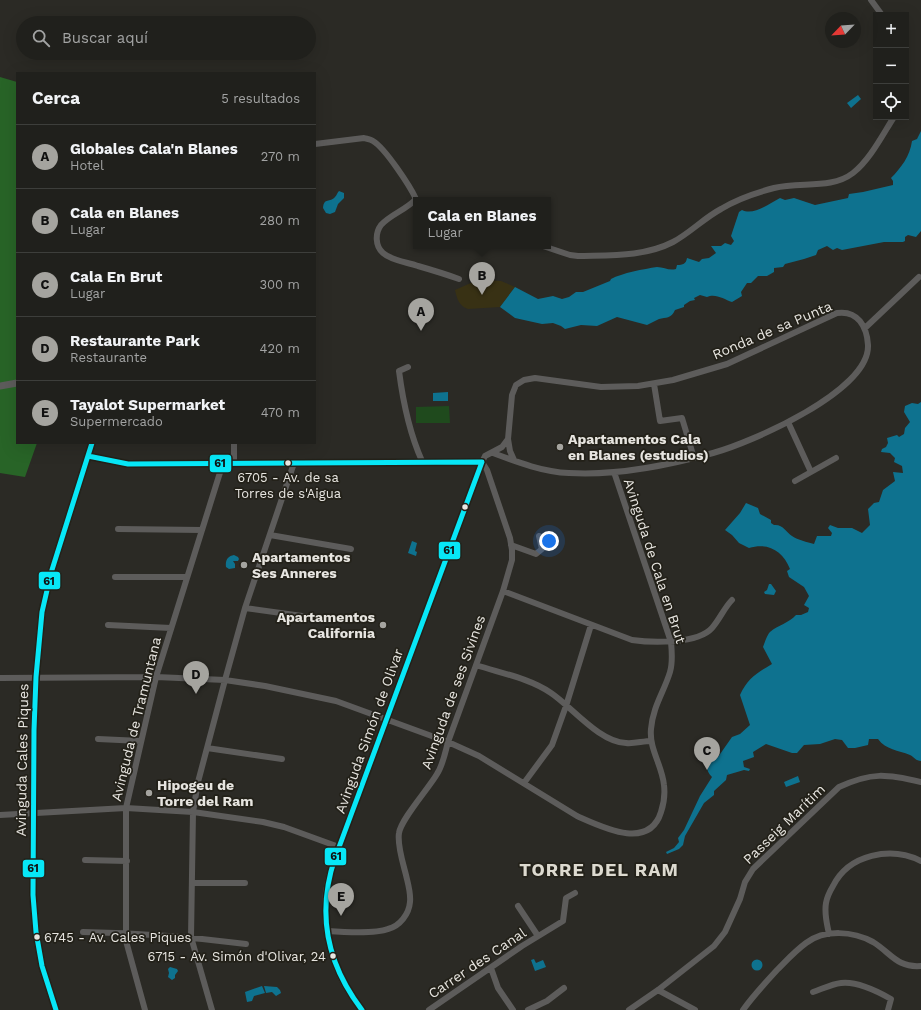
<!DOCTYPE html>
<html lang="es">
<head>
<meta charset="utf-8">
<style>
  body { margin:0; font-family:"Work Sans",sans-serif; background:#282825; color:#f1f3f6 }
  .controls { position:absolute; right:12px; top:12px; display:grid; overflow:hidden; border-radius:0px; box-shadow:0 4px 16px #0002 }
  .controls button { width:36px; height:36px; display:grid; place-items:center; padding:0; border:0; border-bottom:1px solid #3d3e3b; background:#20201c; color:#f1f3f6; font:20px sans-serif }
  .compass { position:absolute; left:825px; top:12px; width:36px; height:36px; border-radius:50%; background:#20201c; box-shadow:0 4px 16px #0002; rotate:245deg }
  .you { position:absolute; left:549px; top:541px; width:14px; height:14px; margin:-10px; border:3px solid #fff; border-radius:50%; background:#1a73e8; box-shadow:0 0 0 6px #1a73e833 }
  .badge { display:grid; place-items:center; width:26px; height:26px; border-radius:50%; background:#a5a49f; color:#111; font-size:13px; font-weight:700 }
  .pin { position:absolute; translate:-50% -33px; filter:drop-shadow(0 1px 2px #0008) }
  .pin::after { content:''; position:absolute; top:21px; width:14px; height:12px; background:inherit; clip-path:polygon(0 0,100% 0,50% 100%) }
  .popup { position:absolute; left:413px; top:197px; width:138px; height:52px; box-sizing:border-box; display:grid; place-content:center; border-radius:0px; background:#20201c; filter:drop-shadow(0 1px 3px #0005); font-size:13px; white-space:nowrap; color:#a2a3a3 }
  .popup b { font-size:15px; color:#f1f3f6 }
  .popup::after { content:''; position:absolute; left:50%; top:100%; margin-left:-8px; border:8px solid transparent; border-top-color:#20201c }
  .list { margin:0; padding:0; list-style:none }
  h2 { display:flex; justify-content:space-between; align-items:center; height:52px; margin:0; padding:0 16px; font-size:17px }
  h2 small { font-size:13px; font-weight:400; color:#a2a3a3 }
  .list li { display:grid; grid-template-columns:26px 1fr auto; gap:12px; align-items:center; box-sizing:border-box; height:64px; padding:0 16px; border-top:1px solid #3d3e3b }
  .list b { display:block; font-size:15px; white-space:nowrap }
  .list p { margin:0; font-size:13px; white-space:nowrap; color:#a2a3a3 }
  .list em { font-size:13px; font-style:normal; color:#a2a3a3 }
  .icon { flex:none; width:22px; height:22px; fill:none; stroke:currentColor; stroke-width:2; stroke-linecap:round; stroke-linejoin:round }
  .map { position:relative; flex:none; width:921px; height:1010px; overflow:hidden }
  .search { position:absolute; background:#20201c; box-shadow:0 4px 16px #0002; left:16px; top:16px; width:300px; height:44px; display:flex; align-items:center; gap:10px; box-sizing:border-box; padding:0 14px; border-radius:22px; color:#a2a3a3; font-size:15px }
  .panel { position:absolute; background:#20201c; box-shadow:0 4px 16px #0002; left:16px; top:72px; width:300px; height:372px; border-radius:0px }
  .map>svg:first-child { display:block }
</style>
</head>
<body>
<div class="map">
<svg width="921" height="1010" viewBox="0 0 921 1010">
  <rect width="100%" height="100%" fill="#2b2a25"/>
  <!-- green -->
  <path fill="#1f4a1d" d="M 449,406 L 450,423 L 416,423 L 416,407 Z"/>
  <!-- forest -->
  <path fill="#286427" d="M 0,77 L 17,82 L 17,443 L 37,443 L 25,477 L 0,473 Z"/>
  <!-- sand -->
  <path fill="#383114" d="M 482,280 L 501,281 L 515,287 L 500,307 L 468,309 C 459,306 457,299 455,290 L 473,282 Z"/>
  <!-- water -->
  <path fill="#0e728f" d="M 858,95 L 861,99 L 851,108 L 847,103 Z
    M 921,131 L 921,231 L 916,237 L 908,235 L 905,237 L 905,241 L 903,242 L 884,242 L 842,250 L 837,248 L 833,250 L 827,246 L 818,250 L 816,255 L 804,259 L 785,264 L 783,267 L 774,268 L 774,272 L 767,276 L 758,276 L 751,283 L 747,283 L 741,292 L 742,296 L 732,302 C 724,299 715,293 707,297 L 700,295 L 694,298 L 695,300 L 690,301 L 684,305 L 684,307 L 675,310 C 671,319 666,317 659,319 C 655,321 651,323 647,325 L 617,317 L 597,326 L 581,325 L 565,329 L 561,326 L 553,323 L 542,324 L 515,318 L 500,307 L 515,287 L 538,299 L 553,296 L 562,299 L 569,297 L 576,292 L 583,292 L 610,281 L 611,279 C 622,273 644,269 657,267 C 664,267 669,271 676,269 L 677,265 C 683,265 686,264 687,258 L 699,262 L 702,259 L 709,258 L 716,253 L 711,246 L 721,246 L 725,243 L 731,245 L 734,241 L 731,236 L 739,212 L 742,210 C 754,216 770,203 780,198 L 785,200 L 794,198 L 815,205 L 848,198 L 849,194 L 863,192 L 893,185 L 893,181 L 891,178 C 901,168 910,156 912,141 L 917,139 Z
    M 339,191 L 344,193 L 344,198 L 338,204 L 335,212 L 330,214 L 326,213 L 323,208 C 324,197 330,203 335,197 C 337,195 337,193 339,191 Z
    M 448,392 L 448,401 L 433,401 L 433,393 Z
    M 921,402 L 921,761 C 916,761 914,757 910,755 C 898,750 886,750 878,739 L 869,739 L 868,745 L 855,748 L 848,748 L 842,740 L 835,739 L 820,744 L 804,745 L 797,753 L 792,753 L 766,744 L 753,752 L 754,757 L 743,761 L 744,767 L 750,769 L 749,771 L 744,770 L 727,775 L 726,780 L 714,791 L 714,795 L 704,803 L 685,836 L 683,845 L 679,849 L 667,854 L 666,852 L 674,848 L 679,842 L 678,838 L 684,830 L 700,796 L 712,777 C 708,773 706,769 707,762 L 703,757 L 705,754 L 718,757 L 732,737 L 740,734 L 750,725 L 740,695 C 748,678 757,673 772,664 L 763,647 C 765,642 767,635 770,632 C 778,625 789,623 796,615 L 801,615 L 808,612 L 809,608 L 804,605 L 809,596 L 804,587 L 789,577 L 787,571 L 790,569 C 783,551 768,542 749,548 L 739,543 L 732,535 L 725,530 L 740,513 L 746,503 L 758,508 L 760,514 L 771,520 L 771,523 L 774,525 C 783,524 786,532 792,536 C 798,540 807,542 814,544 L 817,536 L 831,536 L 832,533 L 828,528 L 830,525 L 838,528 L 852,528 L 862,533 L 870,525 L 868,509 L 874,503 L 879,502 L 883,490 L 895,481 L 893,472 L 903,473 L 902,466 L 894,462 L 895,458 L 890,453 L 881,452 L 882,449 L 886,447 L 888,443 L 887,438 L 897,435 L 899,437 L 904,434 L 905,428 L 910,422 L 904,412 L 905,406 L 912,403 L 918,404 Z
    M 412,541 L 417,543 L 415,551 L 417,552 L 416,556 L 408,553 Z
    M 234,555 L 238,557 L 239,559 L 238,561 L 233,561 L 235,564 L 235,568 L 229,569 L 226,567 C 225,560 228,556 234,555 Z
    M 769,584 L 771,584 L 776,591 L 774,595 L 765,594 L 764,592 L 767,590 Z
    M 798,776 L 800,782 L 786,787 L 784,782 Z
    M 534,959 L 536,963 L 543,960 L 546,967 L 535,971 L 531,960 Z
    M751.5 965a5.5 5.5 0 1 1 11 0a5.5 5.5 0 1 1-11 0Z
    M 170,967 L 177,969 L 178,971 L 175,975 L 175,978 L 172,980 L 168,977 L 169,973 L 168,969 Z
    M 262,986 L 265,993 L 254,996 L 252,1001 L 247,1002 L 245,992 Z
    M 264,986 L 277,987 L 280,990 L 281,993 L 276,996 L 272,992 L 266,993 Z"/>
  <g fill="none" stroke-linecap="round" stroke-linejoin="round">
    <!-- minor -->
    <path stroke="#5d5c5b" stroke-width="6" d="M 871,0 L 882,15
      M 315,144 L 364,138 C 367,139 370,139 373,141 C 385,148 410,186 416,199
      M 416,199 C 406,210 391,214 381,225 C 375,233 375,246 383,253 C 392,261 407,262 418,266 C 432,270 445,274 459,279
      M 543,246 L 570,255 L 578,256 C 610,255 644,257 673,242 C 690,233 704,218 721,209 C 737,199 755,193 774,188 C 800,181 831,190 853,173 C 870,160 883,134 894,117
      M 865,328 L 919,277
      M 408,367 L 399,371 C 403,402 409,432 422,461
      M 654,384 L 660,421 L 682,418 L 694,458
      M 788,422 L 811,472
      M 508,439 L 510,451 L 514,460
      M 234,443 L 234,463
      M 88,456 L 128,464 L 482,462
      M 795,481 L 836,458
      M 118,529 L 202,530
      M 270,535 L 351,549
      M 511,545 L 536,554 L 542,549 L 539,536
      M 115,577 L 187,577
      M 503,591 L 632,640 C 652,643 698,644 712,628 C 720,619 724,608 732,600
      M 245,608 L 331,620
      M 108,625 L 171,628
      M 476,665 C 500,673 529,678 551,693 C 572,707 599,742 626,743 C 634,744 643,741 651,741
      M 0,678 L 156,677 L 225,680 L 265,686 L 336,701 L 448,742 L 479,756 L 577,816 C 602,827 649,851 661,812 C 664,803 665,793 664,785 C 662,765 649,749 651,729 C 653,706 664,692 670,672 C 673,662 672,652 671,642 L 614,472
      M 98,739 L 141,741
      M 207,748 L 282,759
      M 524,783 L 552,745 L 566,706 L 591,625
      M 0,815 L 126,808 L 193,812 L 263,822 L 284,827 L 339,847
      M 85,860 L 127,861
      M 192,883 L 245,883
      M 518,906 L 538,936
      M 327,931 C 342,932 376,934 388,929 C 400,926 409,914 410,902 C 411,893 408,884 406,875 C 403,863 397,845 399,833 C 401,819 429,788 437,774 C 443,765 445,753 448,742 L 503,591 L 512,560 L 512,550 L 510,538 L 487,470 L 482,462
      M 83,932 C 138,933 192,937 246,944
      M 829,934 C 827,924 824,914 826,903 C 827,897 830,891 833,886 C 849,854 891,846 921,861
      M 491,968 L 498,988 L 513,1010
      M 658,990 L 695,1010
      M 813,992 C 822,989 832,984 841,983 C 857,981 877,991 891,999 L 888,1010
      M 145,1010 L 126,941 L 126,808 L 156,677 L 223,463
      M 212,1010 L 191,937 L 193,812 L 198,782 L 225,680 L 245,608 L 294,463
      M 362,1010 C 335,978 321,934 326,892 C 328,877 333,862 339,847 L 482,462 L 485,456 L 502,447 L 508,439 L 512,395 L 516,385 L 524,380 L 535,378 L 601,387 L 638,386 L 673,380 L 727,364 L 837,313 C 858,310 867,327 868,345 C 870,391 750,443 713,453 C 666,466 617,476 569,473 C 543,472 517,462 493,453
      M 429,1010 L 522,946 L 563,921 L 566,898 L 575,893
      M 528,1010 L 547,1001 L 564,988
      M 629,1010 L 658,990 L 714,946 L 725,932 L 740,899 L 745,882 L 753,869 L 839,787 C 872,772 886,774 921,782
      M 743,1010 C 753,996 765,983 777,970 C 786,961 795,951 806,943 C 825,929 853,931 873,942 C 891,953 897,968 921,966"/>
    <!-- tertiary -->
    <path stroke="#5d5c5b" stroke-width="7" d="M 0,386 L 17,383
      M 56,1010 L 42,966 L 36,932 L 33,895 L 34,730 L 36,677 L 42,612 L 51,573 L 92,443"/>
    <!-- bus-1 casing -->
    <g stroke="#232119" stroke-width="8">
      <path id="bus-1" d="M 88,456 L 128,464 L 482,462 L 335,858 C 316,914 327,964 362,1010
        M 56,1010 L 42,966 L 36,932 L 33,895 L 34,730 L 36,677 L 42,612 L 51,573 L 92,443"/>
    </g>
    <!-- bus-1 -->
    <use href="#bus-1" stroke="#07e7f7" stroke-width="5"/>
  </g>
  <!-- markers -->
  <g fill="#a5a49f" stroke="#232119" stroke-width="1.5">
    <circle cx="560" cy="447" r="4"/>
    <circle cx="244" cy="565" r="4"/>
    <circle cx="383" cy="625" r="4"/>
    <circle cx="149" cy="793" r="4"/>
  </g>
  <g fill="#e7e5e0" stroke="#232119" stroke-width="1.5">
    <circle cx="288" cy="463" r="3.5"/>
    <circle cx="465" cy="507" r="3.5"/>
    <circle cx="37" cy="937" r="3.5"/>
    <circle cx="333" cy="956" r="3.5"/>
  </g>
  <g text-anchor="middle" dominant-baseline="central" stroke-width="3.5" stroke-linejoin="round" paint-order="stroke">
    <!-- bus labels -->
    <g font-size="13" fill="#e7e5e0" stroke="#232119">
      <text x="288" y="477">6705 - Av. de sa<tspan x="288" dy="16">Torres de s'Aigua</tspan></text>
      <text x="44" y="937" text-anchor="start">6745 - Av. Cales Piques</text>
      <text x="326" y="956" text-anchor="end">6715 - Av. Simón d'Olivar, 24</text>
    </g>
    <!-- street labels -->
    <g font-size="14" fill="#e7e5e0" stroke="#232119">
      <text transform="translate(772 330) rotate(-23)">Ronda de sa Punta</text>
      <text transform="translate(655 561) rotate(72)">Avinguda de Cala en Brut</text>
      <text transform="translate(453 692) rotate(-70)">Avinguda de ses Sivines</text>
      <text transform="translate(136 719) rotate(-76)">Avinguda de Tramuntana</text>
      <text transform="translate(369 731) rotate(-70)">Avinguda Simón de Olivar</text>
      <text transform="translate(22 760) rotate(-89)">Avinguda Cales Piques</text>
      <text transform="translate(784 824) rotate(-44)">Passeig Marítim</text>
      <text transform="translate(477 963) rotate(-34)">Carrer des Canal</text>
    </g>
    <!-- poi labels -->
    <g font-size="14" font-weight="bold" fill="#e7e5e0" stroke="#232119" text-anchor="start">
      <text x="568" y="439">Apartamentos Cala<tspan x="568" dy="16">en Blanes (estudios)</tspan></text>
      <text x="252" y="557">Apartamentos<tspan x="252" dy="16">Ses Anneres</tspan></text>
      <text x="375" y="617" text-anchor="end">Apartamentos<tspan x="375" dy="16">California</tspan></text>
      <text x="157" y="785">Hipogeu de<tspan x="157" dy="16">Torre del Ram</tspan></text>
    </g>
    <!-- district labels -->
    <g font-size="18" font-weight="bold" letter-spacing="1" fill="#dddad0" stroke="#232119">
      <text x="599" y="869">TORRE DEL RAM</text>
    </g>
  </g>
  <g stroke="#232119" stroke-width="1.5">
    <rect x="209" y="454" width="23" height="19" rx="4" fill="#07e7f7"/>
    <rect x="438" y="541" width="23" height="19" rx="4" fill="#07e7f7"/>
    <rect x="38" y="571" width="23" height="19" rx="4" fill="#07e7f7"/>
    <rect x="324" y="847" width="23" height="19" rx="4" fill="#07e7f7"/>
    <rect x="22" y="859" width="23" height="19" rx="4" fill="#07e7f7"/>
  </g>
  <g font-size="11" text-anchor="middle" font-weight="bold" fill="#111">
    <text x="220" y="467">61</text>
    <text x="449" y="554">61</text>
    <text x="49" y="585">61</text>
    <text x="336" y="860">61</text>
    <text x="33" y="872">61</text>
  </g>
</svg>
<div class="controls">
<button>+</button>
<button>−</button>
<button><svg class="icon" aria-label="locate" viewBox="0 0 24 24"><circle cx="12" cy="12" r="6"/><path d="M12 2v4M12 18v4M2 12h4M18 12h4"/></svg></button>
</div>
<svg class="compass" viewBox="-18 -18 36 36"><path d="M0-13l5 13h-10z" fill="#e53935"/><path d="M0 13l5-13h-10z" fill="#a2a3a3"/></svg>
<div class="you"></div>
<div class="pin badge" style="left:421px;top:331px">A</div>
<div class="pin badge" style="left:482px;top:295px">B</div>
<div class="popup"><b>Cala en Blanes</b>Lugar</div>
<div class="pin badge" style="left:707px;top:770px">C</div>
<div class="pin badge" style="left:196px;top:694px">D</div>
<div class="pin badge" style="left:341px;top:916px">E</div>
<div class="search"><svg class="icon" aria-label="search" viewBox="0 0 24 24"><circle cx="10" cy="10" r="6"/><path d="M15 15l6 6"/></svg>Buscar aquí</div>
<section class="panel">
<h2>Cerca<small>5 resultados</small></h2>
<ul class="list">
<li><span class="badge">A</span><div><b>Globales Cala'n Blanes</b><p>Hotel</p></div><em>270 m</em></li>
<li><span class="badge">B</span><div><b>Cala en Blanes</b><p>Lugar</p></div><em>280 m</em></li>
<li><span class="badge">C</span><div><b>Cala En Brut</b><p>Lugar</p></div><em>300 m</em></li>
<li><span class="badge">D</span><div><b>Restaurante Park</b><p>Restaurante</p></div><em>420 m</em></li>
<li><span class="badge">E</span><div><b>Tayalot Supermarket</b><p>Supermercado</p></div><em>470 m</em></li>
</ul>
</section>
</div>
</body>
</html>
